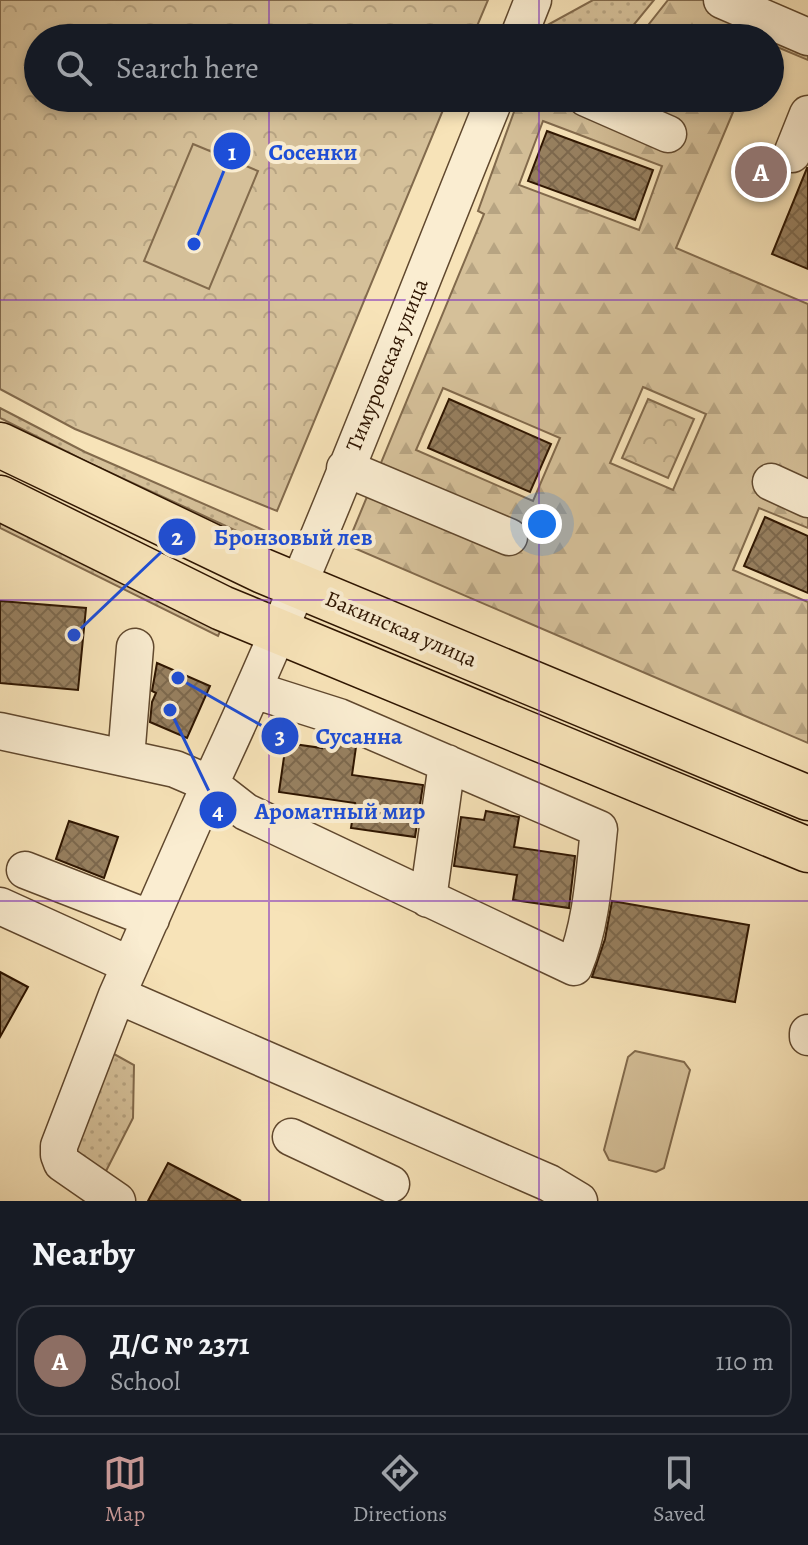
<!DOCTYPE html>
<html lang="en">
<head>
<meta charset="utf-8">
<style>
  body { margin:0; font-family:Alegreya,serif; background:#242831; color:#f1f3f6 }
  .you { position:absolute; left:542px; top:524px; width:28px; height:28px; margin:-20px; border:6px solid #fff; border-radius:50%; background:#1a73e8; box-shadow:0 0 0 12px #1a73e833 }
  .badge { display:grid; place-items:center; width:52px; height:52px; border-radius:50%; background:#c59692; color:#fff; font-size:26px; font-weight:700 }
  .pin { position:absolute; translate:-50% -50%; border:4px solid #fff; box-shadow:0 2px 8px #0006 }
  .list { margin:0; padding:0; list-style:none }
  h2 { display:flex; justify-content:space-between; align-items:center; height:104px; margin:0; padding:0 32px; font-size:34px }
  h2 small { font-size:26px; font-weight:400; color:#9ea1a6 }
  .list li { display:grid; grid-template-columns:52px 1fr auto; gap:24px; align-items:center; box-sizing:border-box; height:112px; margin:0 16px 16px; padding:0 16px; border:2px solid #363941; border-radius:24px }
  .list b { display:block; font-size:30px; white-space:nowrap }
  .list p { margin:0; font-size:26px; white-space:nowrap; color:#9ea1a6 }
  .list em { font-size:26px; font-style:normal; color:#9ea1a6 }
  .icon { flex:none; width:44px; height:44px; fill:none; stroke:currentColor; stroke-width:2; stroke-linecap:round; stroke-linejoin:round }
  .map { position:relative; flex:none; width:808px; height:1201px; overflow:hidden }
  .search { position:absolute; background:#171b24; box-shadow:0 4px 12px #0003; left:24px; right:24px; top:24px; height:88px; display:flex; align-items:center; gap:20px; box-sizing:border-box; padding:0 28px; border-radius:44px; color:#9ea1a6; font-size:30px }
  .sheet { height:232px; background:#171b24 }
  nav { display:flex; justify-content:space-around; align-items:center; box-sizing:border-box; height:112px; border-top:2px solid #363941; background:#171b24; font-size:22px; color:#9ea1a6 }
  nav a { display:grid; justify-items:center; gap:4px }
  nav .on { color:#c59692 }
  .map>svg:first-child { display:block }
</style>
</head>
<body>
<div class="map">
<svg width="808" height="1201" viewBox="0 0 808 1201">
  <defs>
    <pattern id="grass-dots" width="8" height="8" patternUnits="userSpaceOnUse" patternTransform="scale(2)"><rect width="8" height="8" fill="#d5c099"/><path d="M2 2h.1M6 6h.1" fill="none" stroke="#b7a482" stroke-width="1.8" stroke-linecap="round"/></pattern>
    <pattern id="forest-firs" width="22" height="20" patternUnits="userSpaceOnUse" patternTransform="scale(2)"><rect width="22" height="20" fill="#d5c099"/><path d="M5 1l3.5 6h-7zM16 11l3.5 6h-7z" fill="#b7a482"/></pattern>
    <pattern id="park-crowns" width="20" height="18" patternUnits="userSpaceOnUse" patternTransform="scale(2)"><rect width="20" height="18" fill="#d5c099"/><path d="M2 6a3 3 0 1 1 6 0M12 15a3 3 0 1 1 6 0" fill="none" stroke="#b7a482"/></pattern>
    <pattern id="building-cross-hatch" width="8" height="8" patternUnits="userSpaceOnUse" patternTransform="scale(2)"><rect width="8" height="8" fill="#978060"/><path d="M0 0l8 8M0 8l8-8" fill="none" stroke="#7c684d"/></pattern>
  </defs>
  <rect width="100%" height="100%" fill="#f7e3b8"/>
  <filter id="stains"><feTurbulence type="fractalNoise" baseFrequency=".0025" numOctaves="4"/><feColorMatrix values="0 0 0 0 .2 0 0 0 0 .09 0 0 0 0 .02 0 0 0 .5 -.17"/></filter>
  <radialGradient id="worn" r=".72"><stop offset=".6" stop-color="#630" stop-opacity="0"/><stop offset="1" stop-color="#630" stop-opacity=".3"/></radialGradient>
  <!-- grass -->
  <path fill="url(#grass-dots)" stroke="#826a4c" stroke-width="2" d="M 593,0 L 654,0 L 623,38 L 538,38 L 542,28 Z
    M 0,408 L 85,452 L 268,532 L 263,543 L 87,462 L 0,418 Z
    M 0,516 L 222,627 L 218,636 L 0,528 Z
    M 105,1049 L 134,1065 L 133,1118 L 104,1175 L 72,1154 Z"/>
  <!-- forest -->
  <path fill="url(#forest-firs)" stroke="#826a4c" stroke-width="2" fill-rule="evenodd" d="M 668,0 L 705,0 L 808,47 L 808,60 L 770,44 L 770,38 L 638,38 Z
    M 519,98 L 679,98 L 699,108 L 705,98 L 739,98 L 676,248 L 808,304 L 808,528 L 759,508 L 733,570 L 808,602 L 808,743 L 347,545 L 484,214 L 478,211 ZM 543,121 L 662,166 L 639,230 L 519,185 ZM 643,387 L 706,414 L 673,490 L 610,463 ZM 443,388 L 560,438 L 533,501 L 416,450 Z"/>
  <!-- park -->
  <path fill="url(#park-crowns)" stroke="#826a4c" stroke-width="2" d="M 0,0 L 488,0 L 472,38 L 38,38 L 38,98 L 448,98 L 277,511 L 75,429 L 0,389 Z
    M 648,399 L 694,419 L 668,478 L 622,458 Z"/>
  <!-- pitch -->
  <path fill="#d5c099" stroke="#826a4c" stroke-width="2" d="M 193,144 L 258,171 L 209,289 L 144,261 Z
    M 635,1051 L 684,1062 L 690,1070 L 664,1168 L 656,1172 L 609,1160 L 604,1150 L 628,1057 Z"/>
  <!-- building -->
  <path fill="url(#building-cross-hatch)" stroke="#2e1500" stroke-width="2" d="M 547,131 L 653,170 L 635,220 L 528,181 Z
    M 807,168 L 808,168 L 808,269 L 772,254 Z
    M 449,399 L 551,444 L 530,492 L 428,448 Z
    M 765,517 L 808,536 L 808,593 L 744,566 Z
    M 0,601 L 86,608 L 78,690 L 0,683 Z
    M 157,663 L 210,686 L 187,738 L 150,722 L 152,702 L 156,693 L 152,691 Z
    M 323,738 L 341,741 L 356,747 L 352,775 L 423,785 L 415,837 L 351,828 L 355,803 L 279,792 L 286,743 L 322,748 Z
    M 486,811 L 519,817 L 514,847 L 575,856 L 569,908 L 513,900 L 517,875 L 454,866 L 461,817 L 484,820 Z
    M 69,821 L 118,837 L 104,878 L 56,859 Z
    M 612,901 L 749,925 L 735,1002 L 592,977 L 605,939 Z
    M 0,972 L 28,987 L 0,1037 Z
    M 168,1163 L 241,1201 L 148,1201 Z"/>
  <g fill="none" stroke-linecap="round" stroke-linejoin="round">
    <!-- minor casing -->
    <g stroke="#60482e" stroke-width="39">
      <path id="minor" d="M 722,0 L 808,37
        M 518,38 L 533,0
        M 586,98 L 668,134
        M 792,154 L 808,114
        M 345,468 L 509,537
        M 771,482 L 808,499
        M 0,731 L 175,769 L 210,784 C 315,560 402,327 495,98
        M 126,758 L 135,647
        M 25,870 L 151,919
        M 428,899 L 447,763
        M 0,906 L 130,965
        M 117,995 L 549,1183 L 579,1201
        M 808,1033 L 808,1037
        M 291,1137 L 391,1184
        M 117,1201 L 62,1163 L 59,1155 L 59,1146 L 117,995 L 210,784 L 246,812 L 574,967 C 592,923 594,875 599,829 L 339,717 L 254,690"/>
    </g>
    <!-- major casing -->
    <g stroke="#2e1500" stroke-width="47">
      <path id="major" d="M 0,445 L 263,571 L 808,798
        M 0,498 L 222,608 L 808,850"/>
    </g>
    <!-- minor -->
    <use href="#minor" stroke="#faedd1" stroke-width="36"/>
    <!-- major -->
    <use href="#major" stroke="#f7e3b8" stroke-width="44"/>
  </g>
  <!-- grid -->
  <path fill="none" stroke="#7b2cbf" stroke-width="2" stroke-opacity="0.55" d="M 269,0 L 269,38M 539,0 L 539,38M 269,98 L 269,1201M 539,98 L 539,1201M 0,300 L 808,300M 0,600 L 808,600M 0,901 L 808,901"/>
  <g text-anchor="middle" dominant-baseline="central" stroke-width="8" stroke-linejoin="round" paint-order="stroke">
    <!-- street labels -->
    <g font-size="22" fill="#2e1500" stroke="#faedd1">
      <text transform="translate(387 365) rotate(-68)">Тимуровская улица</text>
      <text transform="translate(401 629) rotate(23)">Бакинская улица</text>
    </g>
  </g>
  <!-- callouts -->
  <path fill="none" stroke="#1d4ed8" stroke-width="3" d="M194 244L232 151M74 635L177 537M178 678L280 736M170 710L218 810"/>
  <g fill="#1d4ed8" stroke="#faedd1" stroke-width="3">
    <circle cx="194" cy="244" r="8"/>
    <circle cx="74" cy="635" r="8"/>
    <circle cx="178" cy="678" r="8"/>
    <circle cx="170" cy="710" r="8"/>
    <circle cx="232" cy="151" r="20"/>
    <circle cx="177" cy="537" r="20"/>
    <circle cx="280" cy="736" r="20"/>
    <circle cx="218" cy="810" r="20"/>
  </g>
  <g font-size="24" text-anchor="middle" font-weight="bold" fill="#fff">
    <text x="232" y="160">1</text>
    <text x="177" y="545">2</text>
    <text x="280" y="744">3</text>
    <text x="218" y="819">4</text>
  </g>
  <g font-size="24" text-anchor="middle" font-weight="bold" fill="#1d4ed8" stroke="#faedd1" stroke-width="8" stroke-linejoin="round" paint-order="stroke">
    <text x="313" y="160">Сосенки</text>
    <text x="293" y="545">Бронзовый лев</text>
    <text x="359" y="744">Сусанна</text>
    <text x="340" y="819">Ароматный мир</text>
  </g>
  <rect width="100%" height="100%" filter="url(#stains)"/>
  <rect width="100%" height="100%" fill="url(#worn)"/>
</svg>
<div class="you"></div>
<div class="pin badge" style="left:761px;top:172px;background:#8d6e63">A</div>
<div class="search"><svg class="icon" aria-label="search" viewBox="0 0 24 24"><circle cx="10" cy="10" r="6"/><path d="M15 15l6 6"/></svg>Search here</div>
</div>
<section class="sheet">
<h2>Nearby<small></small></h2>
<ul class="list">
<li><span class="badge" style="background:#8d6e63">A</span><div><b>Д/C № 2371</b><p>School</p></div><em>110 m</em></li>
</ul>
</section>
<nav>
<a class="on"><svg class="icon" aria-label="map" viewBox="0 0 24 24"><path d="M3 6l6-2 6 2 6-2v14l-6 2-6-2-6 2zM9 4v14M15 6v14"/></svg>Map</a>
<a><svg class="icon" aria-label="directions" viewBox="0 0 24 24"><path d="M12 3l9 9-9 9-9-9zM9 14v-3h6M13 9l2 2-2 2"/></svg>Directions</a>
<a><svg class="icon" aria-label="saved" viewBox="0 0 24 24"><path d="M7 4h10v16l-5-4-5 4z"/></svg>Saved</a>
</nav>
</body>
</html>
